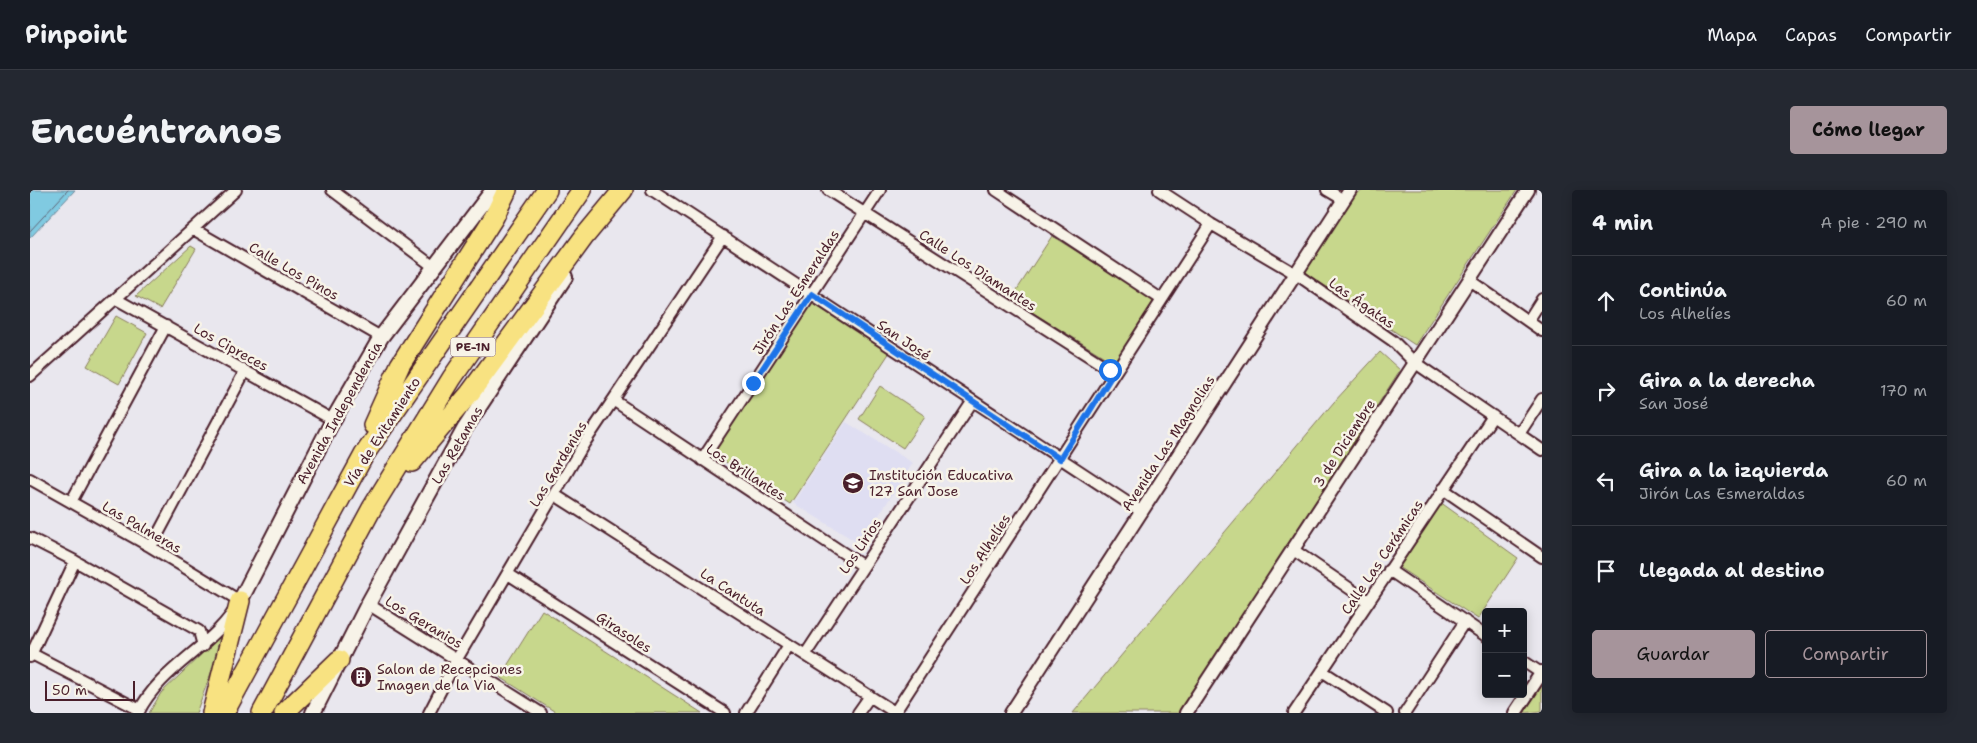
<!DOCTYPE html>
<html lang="es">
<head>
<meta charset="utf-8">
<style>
  body { margin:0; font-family:"Shantell Sans",sans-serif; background:#242831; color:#f1f3f6 }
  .controls { position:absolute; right:15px; bottom:15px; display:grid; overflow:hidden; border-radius:5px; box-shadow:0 2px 12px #0003 }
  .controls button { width:45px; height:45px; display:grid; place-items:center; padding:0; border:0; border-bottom:1px solid #363941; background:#171b24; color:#f1f3f6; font:25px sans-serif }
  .scale { position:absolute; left:15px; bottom:12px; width:90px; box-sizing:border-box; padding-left:5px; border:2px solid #4a1f2b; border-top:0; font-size:14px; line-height:18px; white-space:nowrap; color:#4a1f2b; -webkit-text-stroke:4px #f7f3e8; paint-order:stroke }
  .stop { position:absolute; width:15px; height:15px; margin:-11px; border:4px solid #1a73e8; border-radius:50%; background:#fff }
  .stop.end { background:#1a73e8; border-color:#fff; box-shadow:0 1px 5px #0008 }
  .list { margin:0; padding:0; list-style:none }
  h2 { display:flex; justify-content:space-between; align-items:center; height:65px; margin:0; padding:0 20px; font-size:21px }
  h2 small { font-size:16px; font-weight:400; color:#9ea1a6 }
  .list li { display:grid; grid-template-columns:32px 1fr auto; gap:15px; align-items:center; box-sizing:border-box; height:90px; padding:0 20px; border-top:1px solid #363941 }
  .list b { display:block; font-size:19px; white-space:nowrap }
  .list p { margin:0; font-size:16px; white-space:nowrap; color:#9ea1a6 }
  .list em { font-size:16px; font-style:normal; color:#9ea1a6 }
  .actions { display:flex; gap:10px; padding:15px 20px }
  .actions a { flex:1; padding:11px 0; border:1px solid #a6949b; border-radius:5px; text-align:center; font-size:18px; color:#a6949b }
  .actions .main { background:#a6949b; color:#111 }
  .icon { flex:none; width:28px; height:28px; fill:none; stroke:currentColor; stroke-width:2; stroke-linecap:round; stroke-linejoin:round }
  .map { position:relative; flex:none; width:1512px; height:523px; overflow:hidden; border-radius:5px }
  header { display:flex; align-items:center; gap:30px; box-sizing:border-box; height:70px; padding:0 25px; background:#171b24; border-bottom:1px solid #363941 }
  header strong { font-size:24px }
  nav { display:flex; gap:28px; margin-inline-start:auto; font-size:18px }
  .intro { display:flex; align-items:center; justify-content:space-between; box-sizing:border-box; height:120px; padding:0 30px }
  h1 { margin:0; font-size:35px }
  .button { padding:12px 22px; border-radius:5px; background:#a6949b; color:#111; font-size:18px; font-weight:700 }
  main { display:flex; gap:30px; padding:0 30px }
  aside { flex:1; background:#171b24; border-radius:5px; box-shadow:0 2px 12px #0003 }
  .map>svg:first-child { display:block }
</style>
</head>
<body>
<header>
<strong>Pinpoint</strong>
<nav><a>Mapa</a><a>Capas</a><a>Compartir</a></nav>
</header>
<div class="intro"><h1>Encuéntranos</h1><a class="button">Cómo llegar</a></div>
<main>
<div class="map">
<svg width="1512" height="523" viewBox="0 0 1512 523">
  <rect width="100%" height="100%" fill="#e9e7ee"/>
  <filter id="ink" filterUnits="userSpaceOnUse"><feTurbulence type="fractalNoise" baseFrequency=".02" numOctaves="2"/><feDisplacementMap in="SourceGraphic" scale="10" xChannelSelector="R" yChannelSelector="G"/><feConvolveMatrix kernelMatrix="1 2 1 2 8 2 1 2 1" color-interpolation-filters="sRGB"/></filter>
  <g filter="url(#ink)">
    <!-- built -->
    <path fill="#dfdef2" d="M 816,232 L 883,273 L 830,354 L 763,313 Z"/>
    <!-- green -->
    <path fill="#c7d78c" stroke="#887b5c" d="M 1334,0 L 1487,0 L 1385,155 L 1274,82 L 1325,4 Z
      M 1022,46 L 1124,110 L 1084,173 L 981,109 Z
      M 161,56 L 166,59 L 130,119 L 106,106 Z
      M 782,113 L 860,162 L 760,314 L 682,263 Z
      M 86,126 L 117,143 L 89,194 L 57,176 Z
      M 1350,162 L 1370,180 L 1150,523 L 1043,523 L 1304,212 Z
      M 850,196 L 895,226 L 873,258 L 829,229 Z
      M 1410,312 L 1488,368 L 1448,429 L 1368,377 Z
      M 512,420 L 672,523 L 527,523 L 470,487 Z
      M 197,440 L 166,523 L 119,523 L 131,503 Z
      M 1512,495 L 1512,521 L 1494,523 Z"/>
    <!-- water -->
    <path fill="#80cae1" stroke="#6a8698" d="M 0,0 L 45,0 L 0,48 Z"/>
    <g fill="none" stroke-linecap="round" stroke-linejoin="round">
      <!-- shore -->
      <path stroke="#606374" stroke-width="1" d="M 0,41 L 38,0"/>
      <!-- minor casing -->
      <g stroke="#4a1f2b" stroke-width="14">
        <path id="minor" d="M 302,0 L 404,77
          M 622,0 L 1112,322
          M 798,0 L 1084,182
          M 966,0 L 1131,109
          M 1129,0 L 1181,34 L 1266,84 L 1363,151 L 1384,172 L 1512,260
          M 1297,0 L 1314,10
          M 163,39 L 351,147
          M 1439,90 L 1512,141
          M 86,109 L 303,230
          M 1498,131 L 1512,109
          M 0,186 L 206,0
          M 583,210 L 833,376
          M 1489,244 L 1512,209
          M 672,270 L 850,0
          M 0,289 L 121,357 L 210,411 C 185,457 132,475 108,523
          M 1413,299 L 1512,367
          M 525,305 L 866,523
          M 41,312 L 136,136
          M 0,348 L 45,371 L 169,441 L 173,456
          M 121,357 L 215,181
          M 1262,359 L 1338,411
          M 1359,380 L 1456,446
          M 478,384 L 695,523
          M 338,414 L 511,523
          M 2,464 L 110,520
          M 775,465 L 942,212
          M 0,467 L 45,371
          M 1493,471 L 1511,483
          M 1292,481 L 1357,523
          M 865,522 L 1181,34
          M 399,523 L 427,469 L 555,252 L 693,46
          M 716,523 L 759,455
          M 828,523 L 840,506
          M 1264,523 L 1463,226
          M 1375,523 L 1435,431"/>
      </g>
      <!-- tertiary casing -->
      <g stroke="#4a1f2b" stroke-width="16">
        <path id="tertiary" d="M 981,523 L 1320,0
          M 1156,523 L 1498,0
          M 1485,523 L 1512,482"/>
      </g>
      <!-- secondary casing -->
      <g stroke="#4a1f2b" stroke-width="18">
        <path id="secondary" d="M 210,411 L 303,230 L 351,147 L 463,0
          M 283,523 L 338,414 L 435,238 L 535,87"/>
      </g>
      <!-- motorway casing -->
      <g stroke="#4a1f2b" stroke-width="22">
        <path id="motorway" d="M 343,235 L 370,175 L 464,27 L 477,0
          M 382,272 L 440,203 L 554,47 L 593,0
          M 182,523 L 210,411
          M 194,523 L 334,265 L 517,0
          M 232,523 L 342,318 L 422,188 L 552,0
          M 254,523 L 309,470"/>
      </g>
      <!-- minor -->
      <use href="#minor" stroke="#f7f3e8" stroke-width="10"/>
      <!-- tertiary -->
      <use href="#tertiary" stroke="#f7f3e8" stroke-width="12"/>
      <!-- secondary -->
      <use href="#secondary" stroke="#f7f3e8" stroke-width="14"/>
      <!-- motorway -->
      <use href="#motorway" stroke="#f8e281" stroke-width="19"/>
    </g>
  </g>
  <g fill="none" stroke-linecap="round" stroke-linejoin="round" filter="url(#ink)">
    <!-- route -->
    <path stroke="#1a73e8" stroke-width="6" d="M 723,193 L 782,104 L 1030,269 L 1084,182 L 1080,180"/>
  </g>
  <!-- icons -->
  <defs>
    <g id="school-disc" transform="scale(1.125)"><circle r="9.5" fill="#4a1f2b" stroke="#f7f3e8"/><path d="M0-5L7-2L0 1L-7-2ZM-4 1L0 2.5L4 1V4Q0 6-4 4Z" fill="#fff"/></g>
    <g id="building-disc" transform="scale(1.125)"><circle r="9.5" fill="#4a1f2b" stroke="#f7f3e8"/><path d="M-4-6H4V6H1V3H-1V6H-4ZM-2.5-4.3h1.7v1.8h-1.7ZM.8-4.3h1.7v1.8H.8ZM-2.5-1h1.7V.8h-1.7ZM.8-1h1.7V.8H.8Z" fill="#fff"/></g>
  </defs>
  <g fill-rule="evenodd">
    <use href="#school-disc" x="823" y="293"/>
    <use href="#building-disc" x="331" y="487"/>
  </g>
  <g text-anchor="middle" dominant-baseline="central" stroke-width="5" stroke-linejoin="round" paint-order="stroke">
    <!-- shield labels -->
    <rect fill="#f7f3e8" stroke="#7e5f64" stroke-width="1" x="420.5" y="147.5" width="45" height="19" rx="4"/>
    <g font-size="12" font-weight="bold" fill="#4a1f2b">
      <text x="443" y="157">PE-1N</text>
    </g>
    <!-- street labels -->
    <g font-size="14" fill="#4a1f2b" stroke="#f7f3e8">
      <text transform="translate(948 80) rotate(33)">Calle Los Diamantes</text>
      <text transform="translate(264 81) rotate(30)">Calle Los Pinos</text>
      <text transform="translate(766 102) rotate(-57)">Jirón Las Esmeraldas</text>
      <text transform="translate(1332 113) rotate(35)">Las Ágatas</text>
      <text transform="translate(874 150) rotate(34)">San José</text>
      <text transform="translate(201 157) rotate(29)">Los Cipreces</text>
      <text transform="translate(309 223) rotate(-61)">Avenida Independencia</text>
      <text transform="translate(352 242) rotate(-57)">Vía de Evitamiento</text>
      <text transform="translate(1138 253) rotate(-57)">Avenida Las Magnolias</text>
      <text transform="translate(1314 253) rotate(-57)">3 de Diciembre</text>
      <text transform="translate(427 255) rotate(-60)">Las Retamas</text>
      <text transform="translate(528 274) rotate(-59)">Las Gardenias</text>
      <text transform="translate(716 282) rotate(33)">Los Brillantes</text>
      <text transform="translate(112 337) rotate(30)">Las Palmeras</text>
      <text transform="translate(830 356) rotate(-56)">Los Lirios</text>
      <text transform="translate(955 359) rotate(-57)">Los Alhelíes</text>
      <text transform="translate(1352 367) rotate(-56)">Calle Las Cerámicas</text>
      <text transform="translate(703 402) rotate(33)">La Cantuta</text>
      <text transform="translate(394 432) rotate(31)">Los Geranios</text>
      <text transform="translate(594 442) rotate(33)">Girasoles</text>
    </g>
    <!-- poi labels -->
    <g font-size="14" fill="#4a1f2b" stroke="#f7f3e8" text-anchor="start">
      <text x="839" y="285">Institución Educativa<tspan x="839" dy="16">127 San Jose</tspan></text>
      <text x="347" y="479">Salon de Recepciones<tspan x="347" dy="16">Imagen de la Via</tspan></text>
    </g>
  </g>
</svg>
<div class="controls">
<button>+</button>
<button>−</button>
</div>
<div class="scale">50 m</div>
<div class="stop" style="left:1080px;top:180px"></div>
<div class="stop end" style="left:723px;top:193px"></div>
</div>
<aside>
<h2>4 min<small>A pie · 290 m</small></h2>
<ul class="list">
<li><svg class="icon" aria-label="ahead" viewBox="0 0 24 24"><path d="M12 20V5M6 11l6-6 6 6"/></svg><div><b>Continúa</b><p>Los Alhelíes</p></div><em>60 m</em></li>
<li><svg class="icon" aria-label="right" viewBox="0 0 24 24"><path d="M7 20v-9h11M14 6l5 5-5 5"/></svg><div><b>Gira a la derecha</b><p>San José</p></div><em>170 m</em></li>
<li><svg class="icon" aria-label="left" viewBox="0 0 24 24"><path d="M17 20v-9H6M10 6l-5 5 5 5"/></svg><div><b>Gira a la izquierda</b><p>Jirón Las Esmeraldas</p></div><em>60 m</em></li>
<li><svg class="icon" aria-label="arrive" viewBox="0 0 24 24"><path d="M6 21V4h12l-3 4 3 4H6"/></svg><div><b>Llegada al destino</b></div></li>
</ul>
<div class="actions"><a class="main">Guardar</a><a>Compartir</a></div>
</aside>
</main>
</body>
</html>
